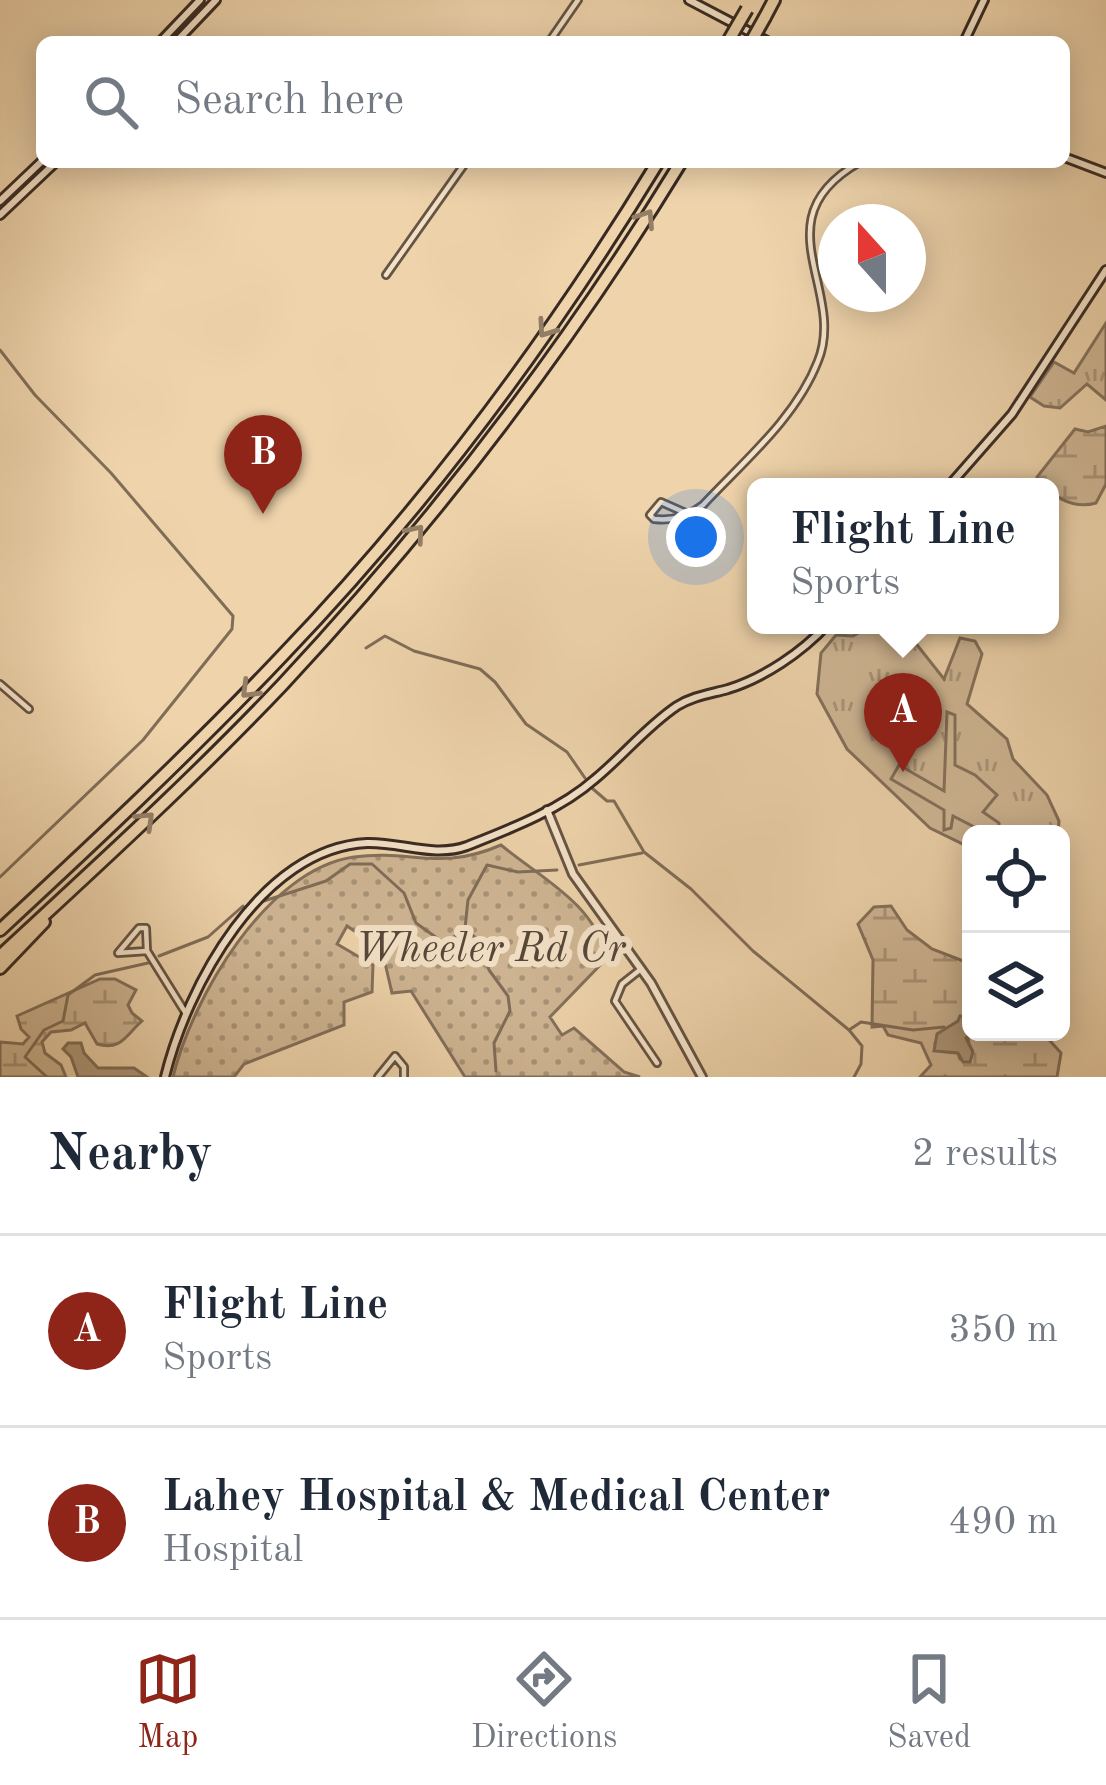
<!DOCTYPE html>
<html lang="en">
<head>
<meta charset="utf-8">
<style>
  body { margin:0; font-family:"Old Standard TT",serif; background:#f2f2f3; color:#1f2937 }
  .controls { position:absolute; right:36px; bottom:36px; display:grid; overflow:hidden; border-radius:18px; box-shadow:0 6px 30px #0003 }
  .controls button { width:108px; height:108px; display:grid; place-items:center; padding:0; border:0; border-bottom:3px solid #e0e1e3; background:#fff; color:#1f2937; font:60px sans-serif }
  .compass { position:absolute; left:818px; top:204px; width:108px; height:108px; border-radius:50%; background:#fff; box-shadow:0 6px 30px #0003; rotate:339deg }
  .you { position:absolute; left:696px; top:537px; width:42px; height:42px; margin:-30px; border:9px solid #fff; border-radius:50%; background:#1a73e8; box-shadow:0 0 0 18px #1a73e833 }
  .badge { display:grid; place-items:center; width:78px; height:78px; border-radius:50%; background:#8f2418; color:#fff; font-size:39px; font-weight:700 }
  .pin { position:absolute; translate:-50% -99px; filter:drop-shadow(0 3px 6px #0008) }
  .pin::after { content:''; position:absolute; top:63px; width:42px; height:36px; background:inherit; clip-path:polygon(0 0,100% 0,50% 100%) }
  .popup { position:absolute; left:747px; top:478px; width:312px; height:156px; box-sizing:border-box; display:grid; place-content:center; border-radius:18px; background:#fff; filter:drop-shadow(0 3px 9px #0005); font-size:39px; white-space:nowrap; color:#747a83 }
  .popup b { font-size:45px; color:#1f2937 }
  .popup::after { content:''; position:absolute; left:50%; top:100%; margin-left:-24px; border:24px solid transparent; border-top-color:#fff }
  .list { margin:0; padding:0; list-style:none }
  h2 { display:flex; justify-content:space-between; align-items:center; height:156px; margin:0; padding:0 48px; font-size:51px }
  h2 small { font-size:39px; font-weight:400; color:#747a83 }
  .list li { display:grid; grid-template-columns:78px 1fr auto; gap:36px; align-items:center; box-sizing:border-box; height:192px; padding:0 48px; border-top:3px solid #e0e1e3 }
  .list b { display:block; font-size:45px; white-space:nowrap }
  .list p { margin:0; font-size:39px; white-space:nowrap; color:#747a83 }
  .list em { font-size:39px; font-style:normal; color:#747a83 }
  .icon { flex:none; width:66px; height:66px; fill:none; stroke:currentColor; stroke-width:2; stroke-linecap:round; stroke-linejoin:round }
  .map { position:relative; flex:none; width:1106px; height:1077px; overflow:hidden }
  .search { position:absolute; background:#fff; box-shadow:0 6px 30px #0003; left:36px; right:36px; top:36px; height:132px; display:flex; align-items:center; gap:30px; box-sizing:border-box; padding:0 42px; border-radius:18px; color:#747a83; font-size:45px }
  .sheet { height:540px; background:#fff }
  nav { display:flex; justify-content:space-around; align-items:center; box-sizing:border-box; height:168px; border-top:3px solid #e0e1e3; background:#fff; font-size:33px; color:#747a83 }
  nav a { display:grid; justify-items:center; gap:6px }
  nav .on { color:#8f2418 }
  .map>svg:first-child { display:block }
</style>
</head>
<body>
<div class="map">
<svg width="1106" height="1077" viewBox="0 0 1106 1077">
  <defs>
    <pattern id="grass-tufts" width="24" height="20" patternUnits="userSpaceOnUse" patternTransform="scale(3)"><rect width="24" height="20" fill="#cfb694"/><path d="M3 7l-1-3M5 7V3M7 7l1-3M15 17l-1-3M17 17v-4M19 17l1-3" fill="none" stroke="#a99478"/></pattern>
    <pattern id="wetland-marsh" width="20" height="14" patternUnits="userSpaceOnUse" patternTransform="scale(3)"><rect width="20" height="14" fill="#cfb694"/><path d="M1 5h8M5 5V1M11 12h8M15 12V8" fill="none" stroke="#a99478"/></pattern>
    <pattern id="park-dots" width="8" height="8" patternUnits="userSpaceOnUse" patternTransform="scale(3)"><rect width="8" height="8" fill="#cfb694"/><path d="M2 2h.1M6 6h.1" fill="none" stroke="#a99478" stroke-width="1.8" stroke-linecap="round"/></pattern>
  </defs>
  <rect width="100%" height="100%" fill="#eed3ab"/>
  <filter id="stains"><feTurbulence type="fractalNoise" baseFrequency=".00167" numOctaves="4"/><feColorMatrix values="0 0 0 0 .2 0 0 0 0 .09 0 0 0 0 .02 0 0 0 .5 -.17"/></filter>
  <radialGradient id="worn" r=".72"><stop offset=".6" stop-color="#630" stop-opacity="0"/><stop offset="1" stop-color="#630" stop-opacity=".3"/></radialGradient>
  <!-- grass -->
  <path fill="url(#grass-tufts)" stroke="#84705b" stroke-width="3" d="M 1106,323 L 1106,400 L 1087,384 L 1060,408 L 1044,406 L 1030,397 L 1054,362 L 1074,373 Z
    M 872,625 L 914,625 L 910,636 L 944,679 L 960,638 L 975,641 L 982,654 L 967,704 L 1007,739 L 1013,759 L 1047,795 L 1059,821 L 1058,834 L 971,834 L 971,848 L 930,828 L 847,749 L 817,694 L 821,653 L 836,635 L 853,636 Z"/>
  <!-- wetland -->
  <path fill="url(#wetland-marsh)" stroke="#84705b" stroke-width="3" d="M 1106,426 L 1106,484 L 1096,503 C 1072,510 1049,495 1037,477 L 1075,429 L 1088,432 Z
    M 891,906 L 907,930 L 932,949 L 966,962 L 971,970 L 971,1018 L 958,1021 L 941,1051 L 958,1053 L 960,1059 L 970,1061 L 968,1034 L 978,1038 L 978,1032 L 1042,1032 L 1061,1053 L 1057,1077 L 920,1077 L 931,1065 L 921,1043 L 888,1035 L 883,1026 L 872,1027 L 873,960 L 858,924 L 874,907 Z
    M 100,979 L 115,979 L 136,990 L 128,1005 L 132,1013 L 142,1021 C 125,1036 121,1051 97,1044 L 85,1023 L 71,1030 L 51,1032 L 42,1042 L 45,1053 L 61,1065 L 66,1077 L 0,1077 L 0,1042 L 23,1044 L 29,1037 L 21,1029 L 17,1016 Z"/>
  <!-- park -->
  <path fill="url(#park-dots)" stroke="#84705b" stroke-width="3" d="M 501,845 C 542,879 594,903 607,958 L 550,1017 L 562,1035 L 574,1028 L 624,1072 L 640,1077 L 465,1077 L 411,991 L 392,993 L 382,950 L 347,926 L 337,944 L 373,965 L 372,992 L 344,1002 L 344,1025 L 244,1064 L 234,1077 L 173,1077 C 192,998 267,869 354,857 C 412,849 439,872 501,845 Z"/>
  <!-- pitch -->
  <path fill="#cfb694" stroke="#84705b" stroke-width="3" d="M 947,712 L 955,715 L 955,765 L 975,775 L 997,795 L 983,812 L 999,823 L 999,834 L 988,834 L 953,816 L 951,828 L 944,830 L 944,810 L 891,779 L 899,765 L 944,791 Z"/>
  <!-- water -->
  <path fill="#b09a7c" stroke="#806d58" stroke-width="3" d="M 960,1016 L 971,1018 L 971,1032 L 979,1033 L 978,1038 L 968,1035 L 966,1038 L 973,1052 L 970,1062 L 963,1062 L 958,1053 L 934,1051 L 937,1034 L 958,1021 Z
    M 68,1043 L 81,1043 L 84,1053 L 98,1068 L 134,1068 L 147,1077 L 78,1077 L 71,1057 L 63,1049 Z"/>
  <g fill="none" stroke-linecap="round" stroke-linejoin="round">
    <!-- stream -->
    <path stroke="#806d58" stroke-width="3" d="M 0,350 L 35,395 L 111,473 L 233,616 L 232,629 L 143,740 L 0,877
      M 366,648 L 385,636 L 414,651 L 480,669 L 495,682 L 526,724 L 567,752 L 585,778
      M 593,789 L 607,801 L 614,801 L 644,852 L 691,889 L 753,951 L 849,1030 L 862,1046 L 861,1064 L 854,1077
      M 579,865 L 642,853
      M 264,901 L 326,881 L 350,864 L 372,864 L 404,893 L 416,923 L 444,943 L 465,930
      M 465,928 L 468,900 L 487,865 L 518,872 L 557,870
      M 467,931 L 480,941 L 489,970 L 508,996 L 510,1011 L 494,1043 L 496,1071
      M 159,956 L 208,937 L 243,906
      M 849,1030 L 861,1022 L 913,1030 L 944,1027
      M 47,1077 L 25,1057 L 44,1030 L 63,1021 L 68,995 L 95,975 L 148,963"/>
    <!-- minor casing -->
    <g stroke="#665444" stroke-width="10">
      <path id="minor" d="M 549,42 L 578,0
        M 386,275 L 466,162
        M 688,514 L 661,502 L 650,515 L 654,519 C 673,521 687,517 703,505 C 743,462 796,418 818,361 C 847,290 759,219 860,162
        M 0,684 L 29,709
        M 139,928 L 146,928 L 147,951 L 118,953 Z
        M 147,951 L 185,1012
        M 641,969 L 622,984 L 615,1001 L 657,1063
        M 378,1077 L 395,1056 L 404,1067 L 404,1077"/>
    </g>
    <!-- tertiary casing -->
    <g stroke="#665444" stroke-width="12">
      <path id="tertiary" d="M 547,810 L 573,874 L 651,983 L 702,1077"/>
    </g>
    <!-- secondary casing -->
    <g stroke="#382a22" stroke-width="12">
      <path id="secondary" d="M 689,0 L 769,42
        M 160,42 L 200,0
        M 176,42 L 216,0
        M 964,42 L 984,0
        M 1064,157 L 1106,173
        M 0,201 L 42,161
        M 0,215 L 56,162
        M 948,487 L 1012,414 L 1106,270
        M 165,1077 C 187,987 261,848 367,843 C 401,842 434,858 467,846 C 510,829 560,810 595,779 C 623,756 647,726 677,706 C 693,696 710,694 728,689 C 764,678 802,652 827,625"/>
    </g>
    <!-- motorway casing -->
    <g stroke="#382a22" stroke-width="16">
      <path id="motorway" d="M 765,17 L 774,0
        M 0,930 C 96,841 192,751 282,656 C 424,508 551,338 658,162
        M 0,956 C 96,867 193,779 283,684 C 433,523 567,349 681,162
        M 0,968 L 44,922"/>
    </g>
    <!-- minor -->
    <use href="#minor" stroke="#f4e2c8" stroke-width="4.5"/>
    <!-- tertiary -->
    <use href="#tertiary" stroke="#f4e2c8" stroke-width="6"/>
    <!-- secondary -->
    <use href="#secondary" stroke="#f4e2c8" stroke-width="6"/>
    <!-- motorway -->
    <use href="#motorway" stroke="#eed3ab" stroke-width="10"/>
    <!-- motorway-bridge casing -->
    <g stroke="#382a22" stroke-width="16" stroke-linecap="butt">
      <path id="motorway-bridge" d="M 729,40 L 747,9
        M 751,42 L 765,17"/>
    </g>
    <!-- motorway-bridge -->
    <use href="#motorway-bridge" stroke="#eed3ab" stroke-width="10"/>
  </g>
  <!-- one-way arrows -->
  <defs><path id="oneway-chevron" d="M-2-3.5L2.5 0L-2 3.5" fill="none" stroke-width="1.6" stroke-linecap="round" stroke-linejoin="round" transform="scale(3)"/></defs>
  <g stroke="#937e66">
    <use href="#oneway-chevron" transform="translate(646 218) rotate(-57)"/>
    <use href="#oneway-chevron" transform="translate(546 329) rotate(125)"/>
    <use href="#oneway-chevron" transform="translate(416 533) rotate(-50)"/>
    <use href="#oneway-chevron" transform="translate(249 690) rotate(135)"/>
    <use href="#oneway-chevron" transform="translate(146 820) rotate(-44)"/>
  </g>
  <g text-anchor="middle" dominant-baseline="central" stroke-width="12" stroke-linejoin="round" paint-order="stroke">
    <!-- park labels -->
    <g font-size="42" font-style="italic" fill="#564639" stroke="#f4e2c8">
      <text x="490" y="950">Wheeler Rd Cr</text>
    </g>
  </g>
  <rect width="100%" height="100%" filter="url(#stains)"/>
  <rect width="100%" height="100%" fill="url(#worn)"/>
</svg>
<div class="controls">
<button><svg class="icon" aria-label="locate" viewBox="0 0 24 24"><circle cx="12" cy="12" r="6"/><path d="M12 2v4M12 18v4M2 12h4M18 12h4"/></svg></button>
<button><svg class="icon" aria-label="layers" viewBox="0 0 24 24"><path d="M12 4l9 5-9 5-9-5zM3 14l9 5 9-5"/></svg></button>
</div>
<svg class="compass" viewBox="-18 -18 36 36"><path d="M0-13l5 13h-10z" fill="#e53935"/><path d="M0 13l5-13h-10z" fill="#747a83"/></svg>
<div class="you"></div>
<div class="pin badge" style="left:903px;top:772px">A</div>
<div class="popup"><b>Flight Line</b>Sports</div>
<div class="pin badge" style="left:263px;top:514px">B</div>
<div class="search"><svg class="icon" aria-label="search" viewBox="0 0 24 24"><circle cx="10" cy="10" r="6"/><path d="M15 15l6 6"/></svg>Search here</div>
</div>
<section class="sheet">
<h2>Nearby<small>2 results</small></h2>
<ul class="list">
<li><span class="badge">A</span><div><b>Flight Line</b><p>Sports</p></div><em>350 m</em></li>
<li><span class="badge">B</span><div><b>Lahey Hospital &amp; Medical Center</b><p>Hospital</p></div><em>490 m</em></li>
</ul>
</section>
<nav>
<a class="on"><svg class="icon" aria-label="map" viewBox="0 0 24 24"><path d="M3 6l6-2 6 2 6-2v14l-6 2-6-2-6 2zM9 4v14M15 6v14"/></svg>Map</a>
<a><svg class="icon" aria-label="directions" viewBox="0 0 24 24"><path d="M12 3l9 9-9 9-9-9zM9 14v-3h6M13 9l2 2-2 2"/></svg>Directions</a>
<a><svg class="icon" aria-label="saved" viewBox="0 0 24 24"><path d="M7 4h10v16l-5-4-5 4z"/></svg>Saved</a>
</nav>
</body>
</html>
